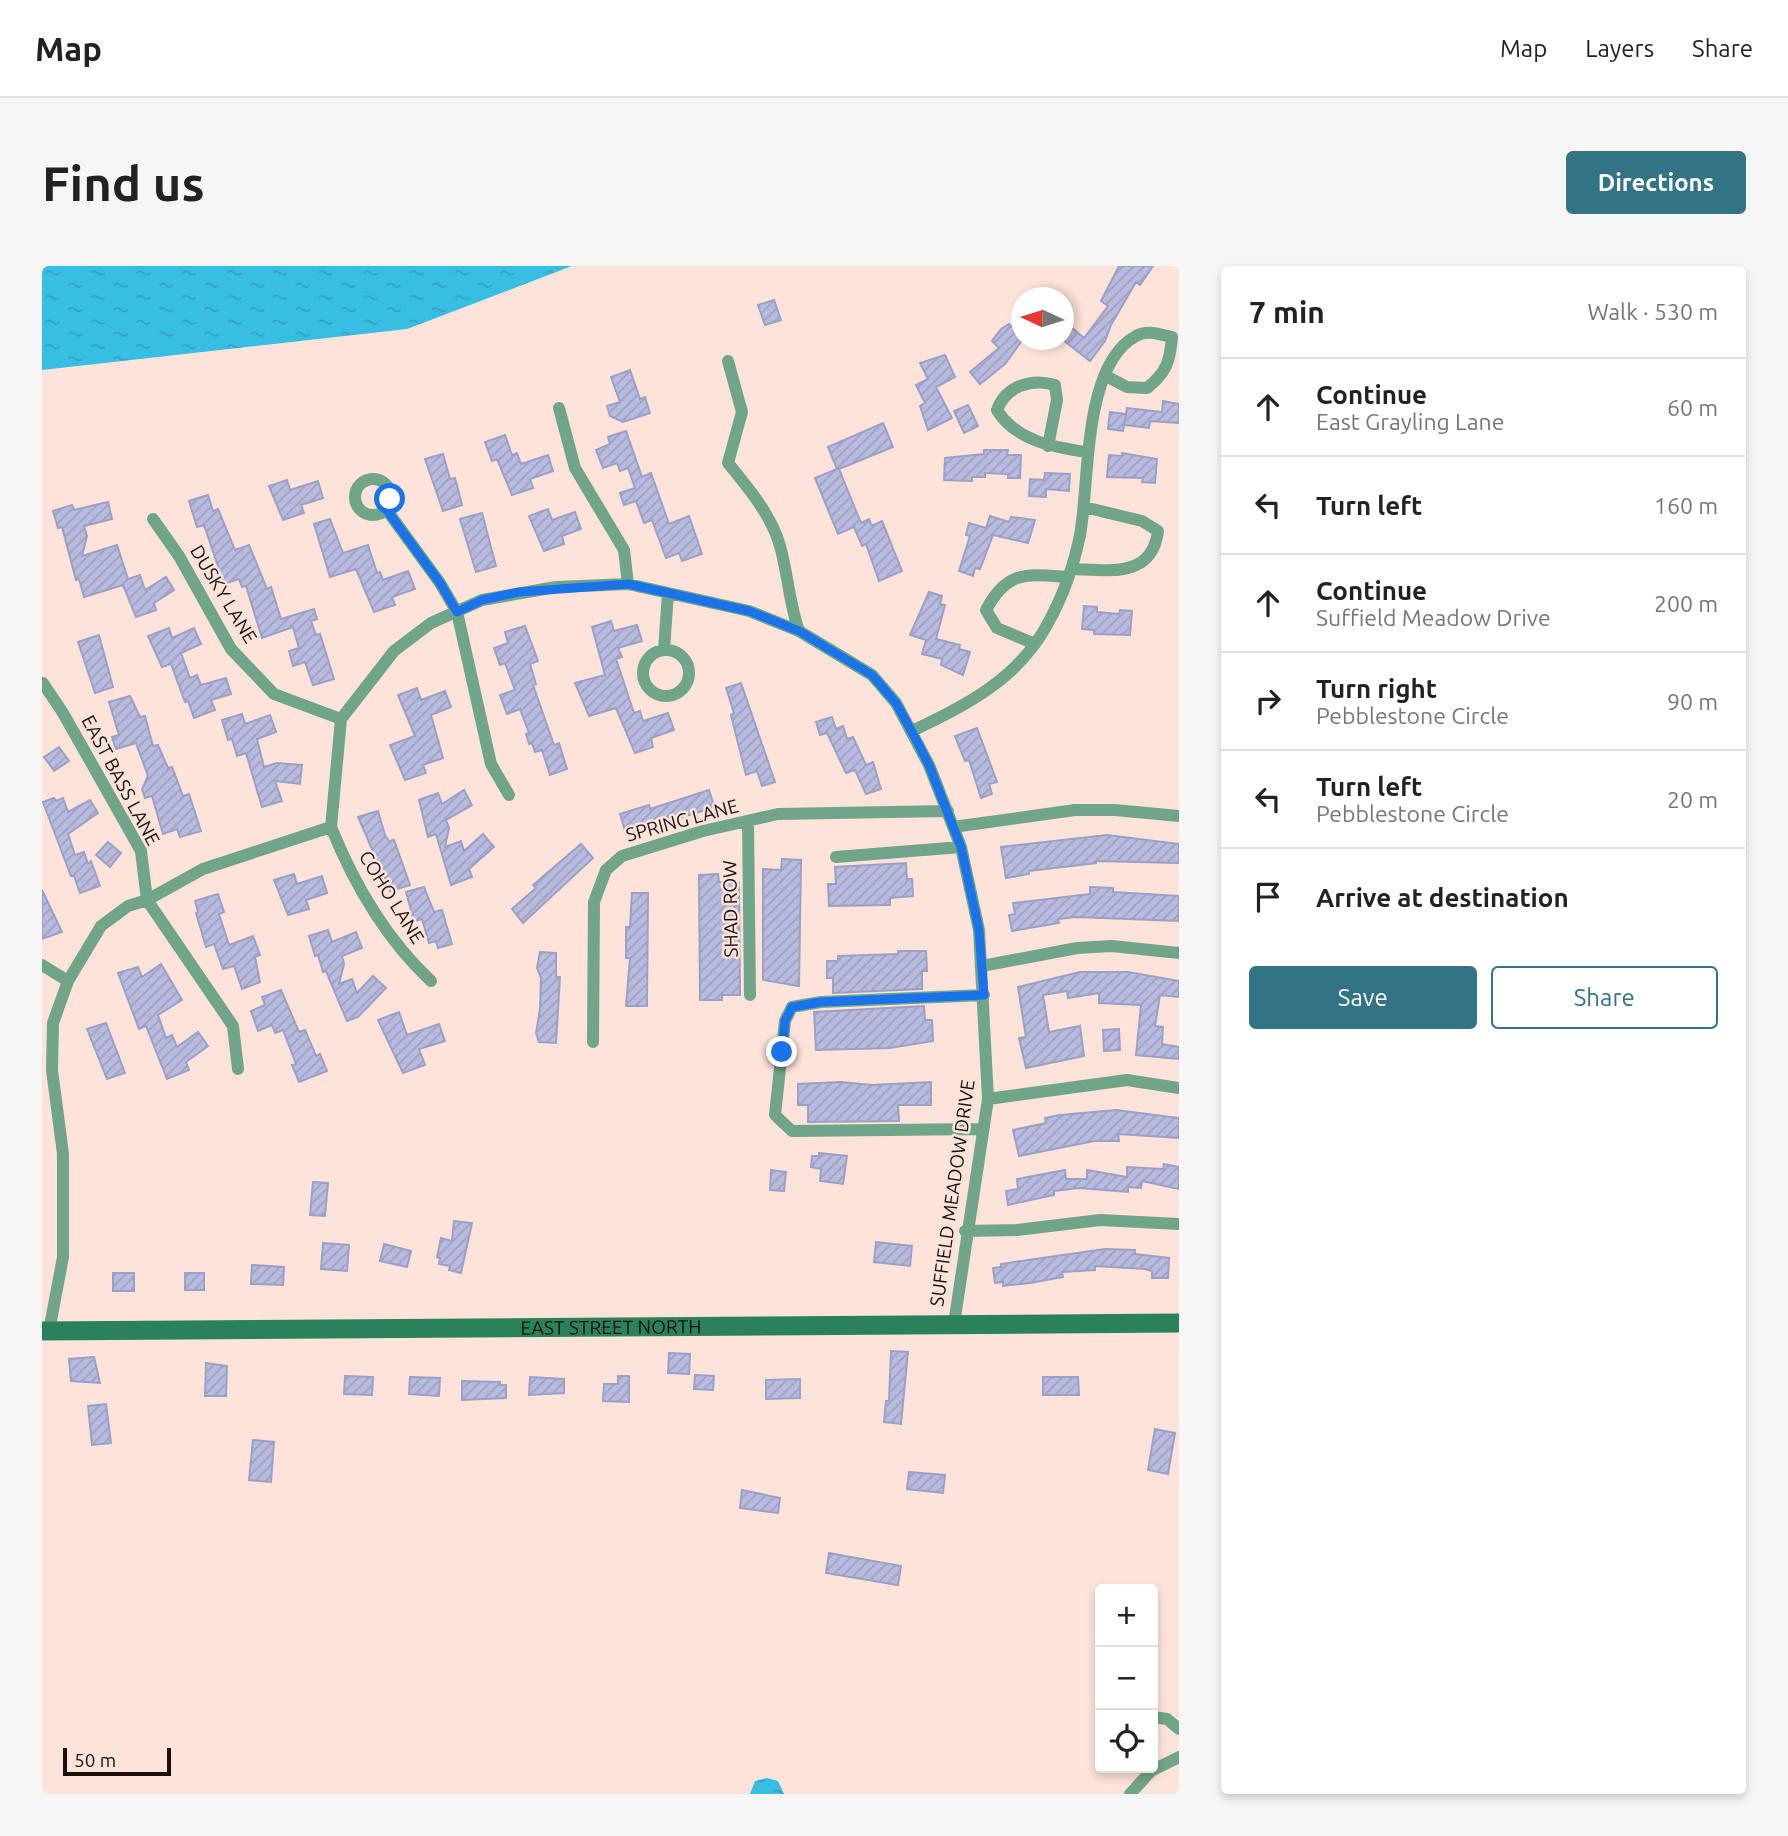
<!DOCTYPE html>
<html lang="en">
<head>
<meta charset="utf-8">
<style>
  body { margin:0; font-family:Ubuntu,sans-serif; background:#f6f6f6; color:#222 }
  .controls { position:absolute; right:21px; bottom:21px; display:grid; overflow:hidden; border-radius:7px; box-shadow:0 4px 10px #0003 }
  .controls button { width:63px; height:63px; display:grid; place-items:center; padding:0; border:0; border-bottom:2px solid #e0e0e0; background:#fff; color:#222; font:35px sans-serif }
  .compass { position:absolute; left:969px; top:21px; width:63px; height:63px; border-radius:50%; background:#fff; box-shadow:0 4px 10px #0003; rotate:274deg }
  .scale { position:absolute; left:21px; bottom:18px; width:108px; box-sizing:border-box; padding-left:7px; border:4px solid #1c0e09; border-top:0; font-size:19px; line-height:24px; white-space:nowrap; color:#1c0e09; -webkit-text-stroke:5px #fde3d9; paint-order:stroke }
  .stop { position:absolute; width:21px; height:21px; margin:-16px; border:5px solid #1a73e8; border-radius:50%; background:#fff }
  .stop.end { background:#1a73e8; border-color:#fff; box-shadow:0 2px 7px #0008 }
  .list { margin:0; padding:0; list-style:none }
  h2 { display:flex; justify-content:space-between; align-items:center; height:91px; margin:0; padding:0 28px; font-size:30px }
  h2 small { font-size:23px; font-weight:400; color:#767676 }
  .list li { display:grid; grid-template-columns:46px 1fr auto; gap:21px; align-items:center; box-sizing:border-box; height:98px; padding:0 28px; border-top:2px solid #e0e0e0 }
  .list b { display:block; font-size:26px; white-space:nowrap }
  .list p { margin:0; font-size:23px; white-space:nowrap; color:#767676 }
  .list em { font-size:23px; font-style:normal; color:#767676 }
  .actions { display:flex; gap:14px; padding:21px 28px }
  .actions a { flex:1; padding:16px 0; border:2px solid #327386; border-radius:7px; text-align:center; font-size:24px; color:#327386 }
  .actions .main { background:#327386; color:#fff }
  .icon { flex:none; width:38px; height:38px; fill:none; stroke:currentColor; stroke-width:2; stroke-linecap:round; stroke-linejoin:round }
  .map { position:relative; flex:none; width:1137px; height:1528px; overflow:hidden; border-radius:7px }
  header { display:flex; align-items:center; gap:42px; box-sizing:border-box; height:98px; padding:0 35px; background:#fff; border-bottom:2px solid #e0e0e0 }
  header strong { font-size:33px }
  nav { display:flex; gap:38px; margin-inline-start:auto; font-size:24px }
  .intro { display:flex; align-items:center; justify-content:space-between; box-sizing:border-box; height:168px; padding:0 42px }
  h1 { margin:0; font-size:49px }
  .button { padding:18px 32px; border-radius:7px; background:#327386; color:#fff; font-size:24px; font-weight:700 }
  main { display:flex; gap:42px; padding:0 42px }
  aside { flex:1; background:#fff; border-radius:7px; box-shadow:0 4px 10px #0003 }
  .map>svg:first-child { display:block }
</style>
</head>
<body>
<header>
<strong>Map</strong>
<nav><a>Map</a><a>Layers</a><a>Share</a></nav>
</header>
<div class="intro"><h1>Find us</h1><a class="button">Directions</a></div>
<main>
<div class="map">
<svg width="1137" height="1528" viewBox="0 0 1137 1528">
  <defs>
    <pattern id="water-ripples" width="26" height="14" patternUnits="userSpaceOnUse" patternTransform="scale(1.75)"><rect width="26" height="14" fill="#39bee3"/><path d="M2 4q2-2 4 0t4 0M15 11q2-2 4 0t4 0" fill="none" stroke="#32a2c1"/></pattern>
    <pattern id="building-hatch" width="6" height="6" patternUnits="userSpaceOnUse" patternTransform="scale(1.75)"><rect width="6" height="6" fill="#b7bbe0"/><path d="M-1 1l2-2M0 6l6-6M5 7l2-2" fill="none" stroke="#9da0bf"/></pattern>
  </defs>
  <rect width="100%" height="100%" fill="#fde3d9"/>
  <!-- water -->
  <path fill="url(#water-ripples)" d="M 0,0 L 530,0 L 365,63 L 0,104 Z
    M 725,1512 L 736,1515 L 742,1528 L 708,1528 L 713,1515 Z"/>
  <!-- building -->
  <path fill="url(#building-hatch)" stroke="#9ca0c4" stroke-width="2" d="M 1077,0 L 1111,0 L 1098,19 L 1094,16 L 1069,59 L 1063,75 L 1048,95 L 1021,74 L 1021,54 L 1042,72 L 1066,40 L 1059,35 Z
    M 732,34 L 739,54 L 723,59 L 716,39 Z
    M 979,49 L 979,76 L 963,98 L 938,118 L 928,106 L 957,82 L 950,75 L 959,63 L 967,58 L 970,61 Z
    M 903,89 L 913,111 L 894,121 L 910,152 L 886,164 L 878,140 L 883,137 L 874,119 L 886,113 L 878,97 Z
    M 588,104 L 598,133 L 603,131 L 608,147 L 581,156 L 568,150 L 565,140 L 578,136 L 569,111 Z
    M 1121,135 L 1137,138 L 1137,157 L 1108,155 L 1107,162 L 1082,159 L 1085,142 L 1120,146 Z
    M 926,139 L 936,160 L 922,167 L 912,145 Z
    M 1068,146 L 1084,148 L 1081,165 L 1066,163 Z
    M 841,157 L 851,181 L 797,203 L 819,257 L 827,253 L 830,260 L 840,255 L 860,305 L 837,315 L 824,278 L 820,280 L 812,261 L 796,268 L 773,212 L 795,203 L 786,181 Z
    M 584,165 L 600,211 L 609,207 L 627,258 L 647,250 L 660,288 L 640,295 L 637,287 L 624,292 L 610,254 L 602,257 L 594,235 L 582,239 L 578,227 L 593,222 L 586,202 L 578,205 L 575,197 L 561,202 L 554,184 L 568,178 L 566,171 Z
    M 463,169 L 470,189 L 475,187 L 479,198 L 506,189 L 511,205 L 488,213 L 491,222 L 470,229 L 455,193 L 450,195 L 443,176 Z
    M 942,184 L 966,184 L 965,189 L 979,189 L 978,212 L 966,212 L 966,208 L 943,207 L 943,211 L 930,211 L 930,215 L 902,214 L 903,192 L 942,188 Z
    M 1080,187 L 1115,193 L 1113,217 L 1100,216 L 1101,212 L 1065,211 L 1067,189 L 1080,190 Z
    M 401,188 L 408,213 L 413,212 L 420,239 L 401,245 L 383,193 Z
    M 1003,207 L 1028,208 L 1027,225 L 1004,223 L 1004,231 L 987,230 L 988,213 L 1002,214 Z
    M 245,214 L 248,224 L 276,215 L 281,232 L 259,239 L 262,247 L 241,254 L 227,220 Z
    M 166,229 L 171,245 L 176,243 L 193,284 L 207,279 L 225,323 L 229,321 L 239,353 L 272,343 L 275,353 L 269,355 L 274,369 L 278,368 L 292,413 L 271,419 L 263,396 L 251,400 L 247,385 L 257,382 L 251,361 L 220,372 L 204,320 L 200,321 L 197,313 L 182,318 L 162,259 L 155,261 L 147,235 Z
    M 66,236 L 70,253 L 42,260 L 45,270 L 40,290 L 75,279 L 86,313 L 98,309 L 103,324 L 124,311 L 132,324 L 112,337 L 114,344 L 94,351 L 81,319 L 42,331 L 37,313 L 34,314 L 20,261 L 16,262 L 11,245 L 30,239 L 32,244 Z
    M 506,243 L 510,254 L 533,246 L 539,263 L 520,270 L 522,278 L 502,285 L 487,250 Z
    M 440,247 L 454,300 L 434,306 L 418,253 Z
    M 948,250 L 967,256 L 969,251 L 993,254 L 986,277 L 951,269 L 938,303 L 933,302 L 931,310 L 917,305 L 928,270 L 924,269 L 927,257 L 944,262 Z
    M 288,253 L 301,287 L 326,279 L 335,307 L 338,306 L 341,314 L 366,305 L 373,323 L 350,331 L 353,339 L 332,346 L 314,303 L 288,311 L 272,258 Z
    M 887,326 L 900,330 L 898,338 L 903,339 L 894,373 L 918,379 L 917,383 L 928,386 L 921,409 L 899,399 L 900,393 L 880,388 L 884,374 L 868,369 Z
    M 1042,340 L 1055,341 L 1055,346 L 1077,348 L 1078,344 L 1090,345 L 1088,369 L 1052,368 L 1052,364 L 1040,363 Z
    M 569,355 L 572,365 L 595,359 L 600,375 L 576,382 L 580,391 L 574,393 L 592,447 L 598,445 L 601,455 L 626,447 L 632,464 L 609,472 L 611,481 L 593,487 L 574,442 L 547,450 L 533,417 L 563,409 L 550,361 Z
    M 483,360 L 496,395 L 488,398 L 494,418 L 491,419 L 512,479 L 517,477 L 525,503 L 508,509 L 500,484 L 493,486 L 490,477 L 487,478 L 484,468 L 487,467 L 478,443 L 465,448 L 458,429 L 473,424 L 463,397 L 458,399 L 452,382 L 466,377 L 463,366 Z
    M 127,362 L 130,372 L 152,362 L 159,378 L 139,387 L 148,412 L 155,409 L 159,419 L 184,412 L 189,428 L 169,434 L 173,444 L 152,452 L 146,435 L 143,436 L 129,398 L 120,401 L 106,370 Z
    M 57,369 L 71,421 L 53,427 L 36,376 Z
    M 699,417 L 733,516 L 720,520 L 715,505 L 704,509 L 689,449 L 692,447 L 684,422 Z
    M 375,422 L 379,434 L 403,425 L 409,441 L 389,449 L 401,492 L 381,499 L 384,507 L 363,514 L 348,479 L 373,470 L 356,429 Z
    M 88,430 L 98,451 L 103,450 L 111,480 L 116,479 L 126,502 L 130,501 L 141,530 L 147,528 L 159,565 L 138,571 L 135,563 L 121,568 L 110,530 L 103,532 L 100,523 L 106,510 L 94,477 L 74,483 L 70,471 L 77,469 L 67,436 Z
    M 200,448 L 203,458 L 228,449 L 234,466 L 215,473 L 222,501 L 235,497 L 260,499 L 258,518 L 233,515 L 240,535 L 220,541 L 204,487 L 195,490 L 190,473 L 186,474 L 180,454 Z
    M 790,451 L 794,463 L 801,460 L 805,473 L 811,471 L 824,499 L 831,496 L 839,523 L 824,528 L 813,504 L 804,507 L 785,467 L 778,469 L 774,456 Z
    M 935,462 L 955,516 L 947,518 L 950,528 L 939,532 L 927,494 L 923,495 L 913,470 Z
    M 17,481 L 27,495 L 12,505 L 2,491 Z
    M 422,524 L 430,539 L 404,554 L 407,562 L 403,581 L 419,575 L 422,585 L 441,568 L 452,581 L 427,603 L 430,611 L 409,619 L 394,568 L 386,571 L 377,534 L 396,527 L 400,538 Z
    M 667,524 L 672,540 L 667,543 L 584,568 L 578,548 L 607,539 L 608,543 Z
    M 12,532 L 14,535 L 21,532 L 26,546 L 48,534 L 56,547 L 26,568 L 33,589 L 42,586 L 46,598 L 49,595 L 58,620 L 38,627 L 32,610 L 29,610 L 1,536 Z
    M 336,545 L 343,569 L 347,575 L 352,574 L 368,619 L 348,625 L 316,551 Z
    M 1065,569 L 1137,578 L 1137,597 L 1054,595 L 1054,597 L 987,605 L 987,608 L 964,612 L 959,581 Z
    M 66,576 L 79,587 L 68,601 L 54,589 Z
    M 539,578 L 551,592 L 481,657 L 470,643 L 494,622 L 491,619 Z
    M 740,593 L 759,594 L 757,720 L 721,714 L 721,603 L 739,604 Z
    M 864,597 L 865,613 L 870,613 L 871,630 L 848,632 L 848,639 L 787,640 L 786,618 L 794,618 L 793,601 Z
    M 252,608 L 255,618 L 280,610 L 285,627 L 264,634 L 267,643 L 246,649 L 232,614 Z
    M 676,608 L 677,616 L 697,617 L 698,729 L 680,729 L 680,734 L 658,734 L 657,609 Z
    M 382,621 L 392,646 L 400,644 L 410,678 L 396,682 L 394,675 L 387,677 L 380,653 L 372,655 L 364,626 Z
    M 1048,621 L 1071,622 L 1071,626 L 1137,630 L 1137,655 L 1034,651 L 1016,653 L 1017,657 L 970,665 L 967,649 L 973,648 L 971,637 L 1048,628 Z
    M 0,624 L 20,666 L 0,673 Z
    M 590,627 L 606,627 L 605,740 L 584,740 L 588,692 L 584,692 L 584,661 L 588,661 Z
    M 176,628 L 182,646 L 177,648 L 187,679 L 211,670 L 218,689 L 213,691 L 218,716 L 200,723 L 192,700 L 181,703 L 172,678 L 164,681 L 154,647 L 156,646 L 153,635 Z
    M 286,664 L 290,676 L 314,666 L 320,682 L 300,690 L 302,698 L 297,718 L 310,713 L 315,727 L 331,710 L 344,722 L 316,751 L 305,755 L 284,705 L 281,706 L 276,689 L 273,690 L 267,670 Z
    M 856,685 L 884,685 L 885,705 L 880,705 L 880,723 L 791,727 L 791,712 L 785,712 L 785,695 L 796,695 L 796,690 L 856,688 Z
    M 498,686 L 514,687 L 514,711 L 518,711 L 514,777 L 497,776 L 494,767 L 498,743 L 499,712 L 495,702 Z
    M 119,698 L 140,734 L 116,749 L 124,772 L 130,769 L 135,781 L 156,766 L 166,780 L 144,796 L 147,804 L 125,813 L 104,760 L 97,763 L 76,707 L 96,701 L 100,711 Z
    M 1038,706 L 1086,706 L 1137,715 L 1137,731 L 1118,729 L 1113,760 L 1121,761 L 1120,778 L 1137,781 L 1137,793 L 1094,789 L 1099,739 L 1057,737 L 1057,727 L 1026,732 L 1025,725 L 1001,729 L 1007,766 L 1038,760 L 1042,790 L 984,802 L 977,772 L 984,771 L 976,721 Z
    M 239,724 L 257,766 L 263,764 L 274,790 L 278,788 L 285,805 L 257,816 L 250,799 L 254,798 L 241,764 L 233,767 L 230,759 L 216,765 L 209,745 L 223,739 L 220,731 Z
    M 882,740 L 883,754 L 890,754 L 891,775 L 848,782 L 774,784 L 772,746 Z
    M 357,746 L 365,769 L 397,758 L 403,775 L 377,783 L 383,799 L 361,807 L 336,754 Z
    M 64,757 L 83,807 L 65,813 L 45,763 Z
    M 1077,763 L 1078,784 L 1062,785 L 1061,764 Z
    M 799,816 L 830,819 L 889,816 L 889,839 L 856,839 L 857,855 L 766,856 L 766,839 L 756,839 L 756,818 Z
    M 1074,844 L 1137,852 L 1137,872 L 1076,868 L 1077,875 L 1052,875 L 977,890 L 971,864 L 1004,857 L 1003,852 L 1018,849 Z
    M 777,887 L 805,890 L 801,918 L 778,915 L 779,903 L 769,901 L 770,890 L 777,890 Z
    M 1122,898 L 1137,901 L 1137,923 L 1100,915 L 1099,922 L 1086,921 L 1086,926 L 1037,922 L 1012,925 L 1012,929 L 966,939 L 964,925 L 976,923 L 975,913 L 1023,904 L 1024,913 L 1045,913 L 1045,904 L 1085,911 L 1085,901 L 1121,903 Z
    M 729,904 L 744,906 L 742,925 L 728,924 Z
    M 271,916 L 286,917 L 283,950 L 268,949 Z
    M 412,955 L 430,957 L 419,1007 L 407,1004 L 408,1000 L 397,998 L 398,992 L 395,991 L 399,972 L 410,975 Z
    M 834,976 L 870,980 L 868,1000 L 832,996 Z
    M 281,977 L 307,979 L 305,1005 L 279,1003 Z
    M 342,978 L 369,985 L 365,1001 L 338,995 Z
    M 1063,983 L 1093,984 L 1093,988 L 1127,992 L 1126,1012 L 1110,1012 L 1110,1005 L 1103,1003 L 1053,1000 L 1053,1004 L 1020,1006 L 1021,1011 L 988,1017 L 961,1020 L 961,1016 L 953,1017 L 951,1002 L 959,1001 L 959,998 Z
    M 210,999 L 242,1001 L 241,1019 L 209,1018 Z
    M 71,1007 L 92,1007 L 92,1025 L 71,1025 Z
    M 143,1007 L 162,1007 L 162,1024 L 143,1024 Z
    M 849,1085 L 866,1086 L 859,1158 L 842,1156 L 844,1135 L 847,1135 Z
    M 627,1087 L 648,1088 L 647,1108 L 626,1107 Z
    M 52,1091 L 58,1117 L 29,1115 L 27,1093 Z
    M 164,1097 L 185,1100 L 184,1130 L 163,1130 Z
    M 653,1109 L 672,1110 L 671,1124 L 652,1123 Z
    M 303,1110 L 331,1111 L 330,1129 L 302,1128 Z
    M 576,1110 L 587,1110 L 587,1136 L 561,1135 L 562,1118 L 576,1118 Z
    M 368,1111 L 398,1112 L 397,1130 L 367,1128 Z
    M 488,1111 L 522,1113 L 522,1127 L 487,1129 Z
    M 1001,1111 L 1036,1111 L 1037,1129 L 1001,1129 Z
    M 758,1113 L 758,1132 L 724,1133 L 724,1114 Z
    M 420,1115 L 458,1116 L 458,1119 L 464,1119 L 464,1132 L 420,1134 Z
    M 64,1138 L 69,1177 L 50,1179 L 46,1140 Z
    M 1113,1163 L 1133,1167 L 1126,1208 L 1106,1204 Z
    M 211,1174 L 232,1176 L 229,1216 L 207,1214 Z
    M 867,1206 L 903,1209 L 901,1227 L 865,1223 Z
    M 700,1224 L 738,1232 L 736,1247 L 698,1242 Z
    M 787,1287 L 859,1300 L 856,1319 L 784,1307 Z"/>
  <g fill="none" stroke-linecap="round" stroke-linejoin="round">
    <!-- minor -->
    <path stroke="#71a589" stroke-width="12" d="M 686,95 L 700,146 L 686,197 C 706,222 729,248 738,280 C 746,308 747,337 757,365
      M 517,142 L 533,202 L 582,284 L 586,318
      M 1006,180 L 1015,134 L 1013,119 C 989,112 964,120 955,144 C 974,175 1011,181 1044,186
      M313 231a18 18 0 1 1 36 0a18 18 0 1 1-36 0Z
      M 344,243 L 398,317 L 415,346 L 449,498 L 467,529
      M 111,253 L 137,290 L 189,383 L 232,428 L 299,453
      M 1029,303 C 1066,304 1110,313 1116,265 L 1100,255 L 1042,241
      M 993,378 L 955,362 L 944,344 C 965,304 985,308 1025,311
      M 622,384 L 626,327
      M601 407a23 23 0 1 1 46 0a23 23 0 1 1-46 0Z
      M 1,417 L 21,447 L 99,585 L 105,634 L 191,760 L 196,803
      M 870,465 C 924,439 975,414 1005,359 C 1020,332 1032,299 1038,269 C 1048,216 1040,99 1094,70 C 1106,63 1119,69 1130,71 C 1128,96 1124,107 1105,122 L 1085,121 L 1064,110
      M 706,556 L 708,729
      M 289,561 C 312,618 344,673 389,715
      M 911,561 L 1033,544 L 1073,544 L 1137,550
      M 794,591 L 919,581
      M 0,699 L 26,715
      M 940,700 L 1035,682 L 1070,680 L 1137,687
      M 551,776 L 552,636 L 564,604 L 580,590 L 661,565 L 736,548 L 906,545
      M 946,833 L 1085,814 L 1137,822
      M 941,863 L 750,865 L 733,849 L 743,755 L 750,741 L 779,736 L 942,729
      M 923,965 L 975,964 L 1058,954 L 1137,958
      M 7,1065 L 21,991 L 21,888 L 10,804 L 11,757 L 26,715 L 59,660 L 86,640 L 105,634 L 161,603 L 289,561 L 299,453 L 352,385 L 389,357 L 440,334 L 514,321 L 586,318 L 707,345 L 757,365 L 830,409 L 854,437 L 887,499 L 919,581 L 937,664 L 946,833 L 912,1058
      M 1111,1451 L 1125,1453 L 1137,1463
      M 1088,1528 L 1109,1505 L 1137,1491"/>
    <!-- secondary -->
    <path stroke="#29825b" stroke-width="19" id="s1" d="M 0,1065 L 1137,1057"/>
  </g>
  <g fill="none" stroke-linecap="round" stroke-linejoin="round">
    <!-- route -->
    <path stroke="#1a73e8" stroke-width="9" d="M 348,233 L 344,243 L 398,317 L 415,346 L 440,334 L 477,326 L 586,318 L 707,345 L 757,365 L 830,409 L 854,437 L 870,466 L 887,499 L 919,581 L 937,664 L 942,729 L 779,736 L 750,741 L 743,755 L 740,786"/>
  </g>
  <g text-anchor="middle" dominant-baseline="central" stroke-width="5" stroke-linejoin="round" paint-order="stroke">
    <!-- street labels -->
    <g font-size="19" fill="#1c0e09" stroke="#fde3d9">
      <text transform="translate(182 328) rotate(59)">DUSKY LANE</text>
      <text transform="translate(79 514) rotate(62)">EAST BASS LANE</text>
      <text transform="translate(640 554) rotate(-15)">SPRING LANE</text>
      <text transform="translate(350 631) rotate(58)">COHO LANE</text>
      <text transform="translate(688 643) rotate(-91)">SHAD ROW</text>
      <text transform="translate(910 927) rotate(-82)">SUFFIELD MEADOW DRIVE</text>
      <text stroke="none"><textPath href="#s1" startOffset="569">EAST STREET NORTH</textPath></text>
    </g>
  </g>
</svg>
<div class="controls">
<button>+</button>
<button>−</button>
<button><svg class="icon" aria-label="locate" viewBox="0 0 24 24"><circle cx="12" cy="12" r="6"/><path d="M12 2v4M12 18v4M2 12h4M18 12h4"/></svg></button>
</div>
<svg class="compass" viewBox="-18 -18 36 36"><path d="M0-13l5 13h-10z" fill="#e53935"/><path d="M0 13l5-13h-10z" fill="#767676"/></svg>
<div class="scale">50 m</div>
<div class="stop" style="left:348px;top:233px"></div>
<div class="stop end" style="left:740px;top:786px"></div>
</div>
<aside>
<h2>7 min<small>Walk · 530 m</small></h2>
<ul class="list">
<li><svg class="icon" aria-label="ahead" viewBox="0 0 24 24"><path d="M12 20V5M6 11l6-6 6 6"/></svg><div><b>Continue</b><p>East Grayling Lane</p></div><em>60 m</em></li>
<li><svg class="icon" aria-label="left" viewBox="0 0 24 24"><path d="M17 20v-9H6M10 6l-5 5 5 5"/></svg><div><b>Turn left</b></div><em>160 m</em></li>
<li><svg class="icon" aria-label="ahead" viewBox="0 0 24 24"><path d="M12 20V5M6 11l6-6 6 6"/></svg><div><b>Continue</b><p>Suffield Meadow Drive</p></div><em>200 m</em></li>
<li><svg class="icon" aria-label="right" viewBox="0 0 24 24"><path d="M7 20v-9h11M14 6l5 5-5 5"/></svg><div><b>Turn right</b><p>Pebblestone Circle</p></div><em>90 m</em></li>
<li><svg class="icon" aria-label="left" viewBox="0 0 24 24"><path d="M17 20v-9H6M10 6l-5 5 5 5"/></svg><div><b>Turn left</b><p>Pebblestone Circle</p></div><em>20 m</em></li>
<li><svg class="icon" aria-label="arrive" viewBox="0 0 24 24"><path d="M6 21V4h12l-3 4 3 4H6"/></svg><div><b>Arrive at destination</b></div></li>
</ul>
<div class="actions"><a class="main">Save</a><a>Share</a></div>
</aside>
</main>
</body>
</html>
